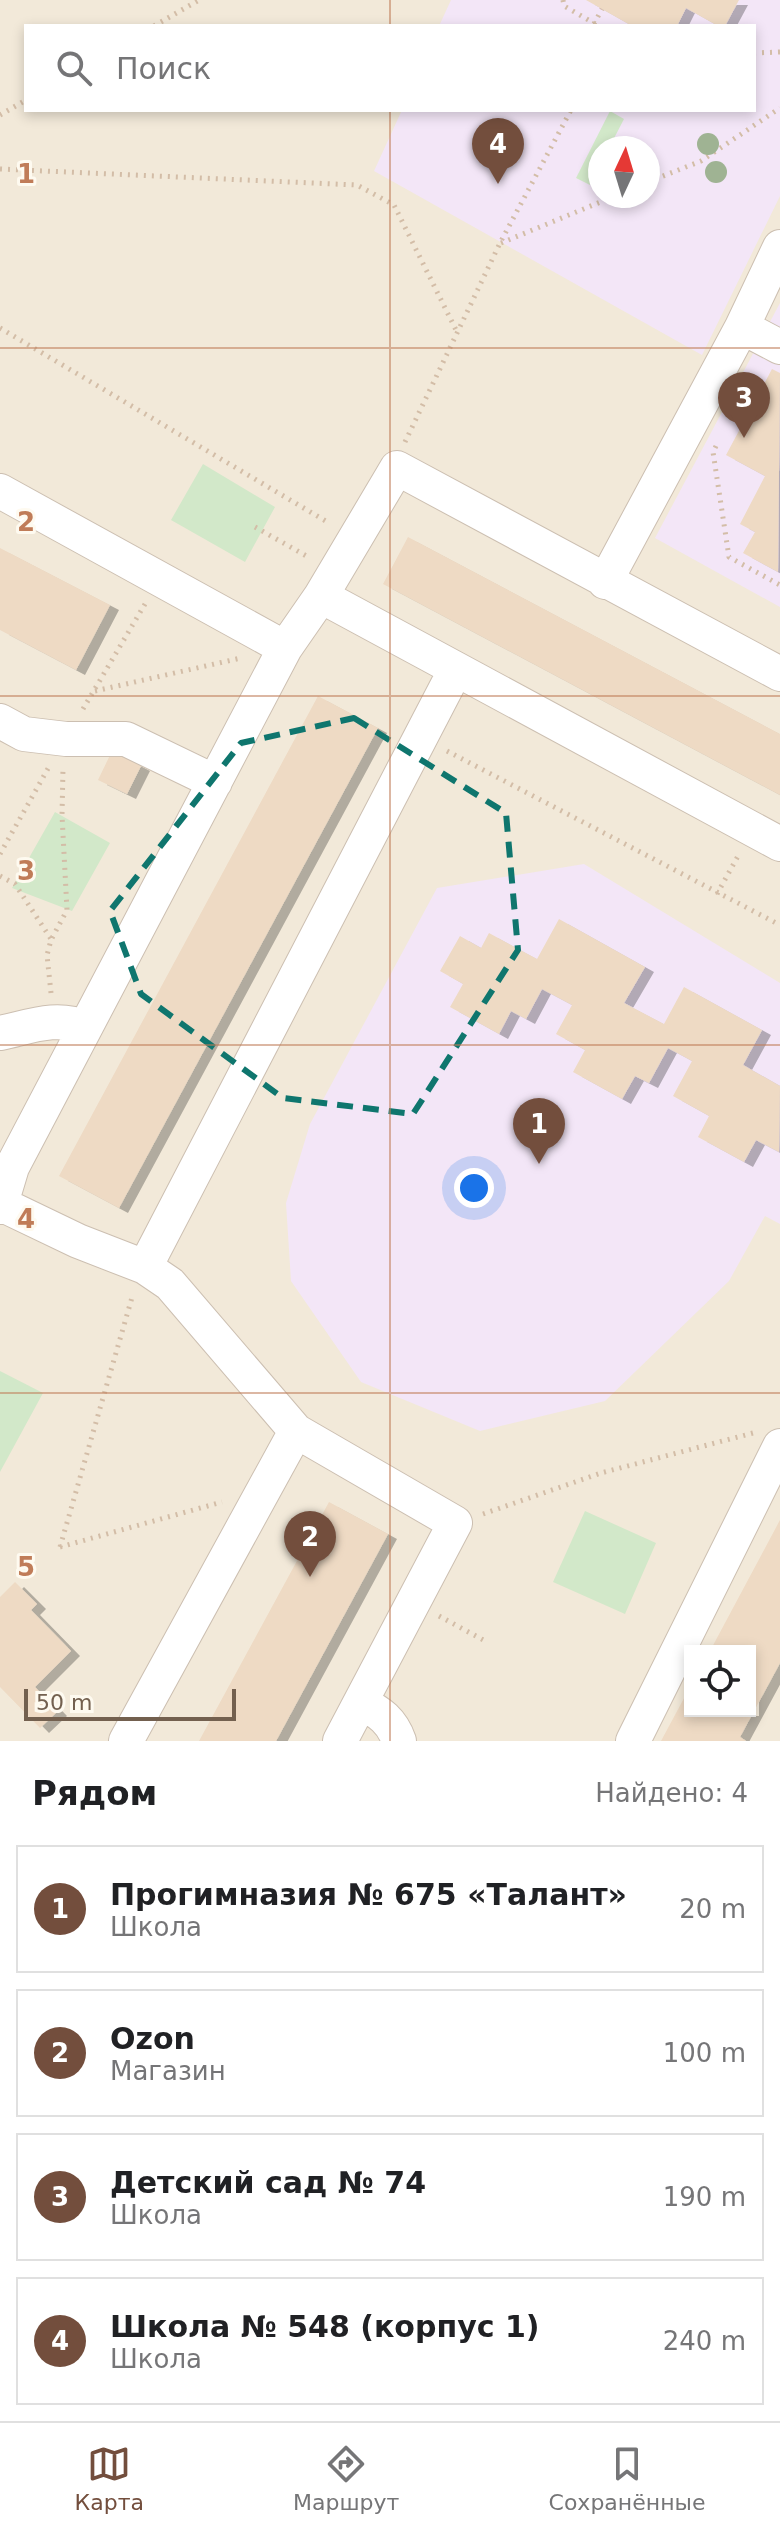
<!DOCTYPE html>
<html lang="ru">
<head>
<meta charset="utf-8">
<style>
  body { margin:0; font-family:"DejaVu Sans",sans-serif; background:#f6f6f6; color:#202124 }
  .controls { position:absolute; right:24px; bottom:24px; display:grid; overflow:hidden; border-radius:0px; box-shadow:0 4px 12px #0003 }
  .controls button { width:72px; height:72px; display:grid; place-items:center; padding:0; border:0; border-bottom:2px solid #e0e0e0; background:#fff; color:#202124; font:40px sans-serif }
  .compass { position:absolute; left:588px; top:136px; width:72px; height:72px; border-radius:50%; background:#fff; box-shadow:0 4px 12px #0003; rotate:4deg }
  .scale { position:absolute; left:24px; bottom:20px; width:212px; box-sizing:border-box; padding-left:8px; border:4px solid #73604f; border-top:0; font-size:22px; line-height:28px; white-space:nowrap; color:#73604f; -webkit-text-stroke:6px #fefaf0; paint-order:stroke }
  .you { position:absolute; left:474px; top:1188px; width:28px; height:28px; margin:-20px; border:6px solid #fff; border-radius:50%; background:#1a73e8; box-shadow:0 0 0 12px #1a73e833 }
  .badge { display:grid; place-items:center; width:52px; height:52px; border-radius:50%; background:#734e3d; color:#fff; font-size:26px; font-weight:700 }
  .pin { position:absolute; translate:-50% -66px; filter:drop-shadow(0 2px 4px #0008) }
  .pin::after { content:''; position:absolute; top:42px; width:28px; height:24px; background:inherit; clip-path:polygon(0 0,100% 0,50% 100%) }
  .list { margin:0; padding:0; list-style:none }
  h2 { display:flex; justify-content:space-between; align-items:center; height:104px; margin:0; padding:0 32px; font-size:34px }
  h2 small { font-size:26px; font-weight:400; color:#757577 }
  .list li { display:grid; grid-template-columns:52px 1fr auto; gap:24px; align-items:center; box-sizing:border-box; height:128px; margin:0 16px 16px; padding:0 16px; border:2px solid #e0e0e0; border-radius:0px }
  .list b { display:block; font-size:30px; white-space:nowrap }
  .list p { margin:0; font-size:26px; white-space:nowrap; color:#757577 }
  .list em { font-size:26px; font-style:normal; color:#757577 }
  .icon { flex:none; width:44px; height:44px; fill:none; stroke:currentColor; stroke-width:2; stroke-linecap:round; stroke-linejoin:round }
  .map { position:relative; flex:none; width:780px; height:1741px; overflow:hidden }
  .search { position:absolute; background:#fff; box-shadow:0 4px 12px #0003; left:24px; right:24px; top:24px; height:88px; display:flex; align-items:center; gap:20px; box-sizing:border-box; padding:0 28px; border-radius:0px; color:#757577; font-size:30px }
  .sheet { height:680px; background:#fff }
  nav { display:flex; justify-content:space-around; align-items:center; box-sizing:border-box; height:112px; border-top:2px solid #e0e0e0; background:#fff; font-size:22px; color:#757577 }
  nav a { display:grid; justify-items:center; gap:4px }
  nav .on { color:#734e3d }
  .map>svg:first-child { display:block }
</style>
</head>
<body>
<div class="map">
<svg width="780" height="1741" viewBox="0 0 780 1741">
  <defs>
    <filter id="shadow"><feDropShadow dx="9" dy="5" stdDeviation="0" flood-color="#0004"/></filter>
  </defs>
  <rect width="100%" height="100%" fill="#fbf6ea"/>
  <!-- residential -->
  <path fill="#f2e9d9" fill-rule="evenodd" d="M 0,0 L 780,0 L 780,1741 L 0,1741 ZM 26,26 L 754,26 L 754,110 L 26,110 ZM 600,148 L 648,148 L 648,196 L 600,196 ZM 690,1651 L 750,1651 L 750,1711 L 690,1711 Z"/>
  <!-- education -->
  <path fill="#f3e6f7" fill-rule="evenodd" d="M 451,0 L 780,0 L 780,196 L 702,355 L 374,171 L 402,110 L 754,110 L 754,26 L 439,26 ZM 600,148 L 648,148 L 648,196 L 600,196 Z
    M 780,303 L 780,607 L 655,538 Z
    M 584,864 L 780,983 L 780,1224 L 765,1216 L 729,1281 L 605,1401 L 480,1431 L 361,1382 L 291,1281 L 286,1203 L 310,1124 L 437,888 Z"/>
  <!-- green -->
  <path fill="#d2e8c9" d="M 610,111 L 624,119 L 609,148 L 600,148 L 600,165 L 590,185 L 576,178 Z
    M 203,464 L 275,507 L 245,562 L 171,520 Z
    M 55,812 L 110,843 L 72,911 L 12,888 Z
    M 0,1371 L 43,1393 L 0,1472 Z
    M 585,1511 L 656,1543 L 625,1614 L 553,1582 Z"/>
  <!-- building -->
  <path fill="#eedac4" filter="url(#shadow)" d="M 586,0 L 739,0 L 725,26 L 718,26 L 686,8 L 677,26 L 632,26 Z
    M 772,369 L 780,373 L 778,572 L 743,553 L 755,532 L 740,524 L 765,476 L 726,455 Z
    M 408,537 L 780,734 L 780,795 L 383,584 Z
    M 0,548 L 110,605 L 76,670 L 0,630 Z
    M 318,696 L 378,728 L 119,1208 L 59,1176 Z
    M 112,751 L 141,766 L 127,794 L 98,780 Z
    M 559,919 L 645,967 L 624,1003 L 664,1024 L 684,987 L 762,1030 L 743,1065 L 780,1086 L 779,1152 L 756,1140 L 744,1162 L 698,1137 L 709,1116 L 673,1096 L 692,1061 L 668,1048 L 649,1083 L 635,1076 L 622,1099 L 573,1072 L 585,1050 L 556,1034 L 572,1005 L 542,989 L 526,1019 L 511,1011 L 499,1034 L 450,1007 L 463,984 L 440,971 L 460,936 L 481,948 L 489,933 L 537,959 Z
    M 329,1502 L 388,1534 L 276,1741 L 199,1741 Z
    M 780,1520 L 780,1663 L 740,1737 L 746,1741 L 661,1741 L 690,1687 L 690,1711 L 750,1711 L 750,1651 L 710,1651 Z
    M 15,1582 L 37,1604 L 31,1610 L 71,1651 L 35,1687 L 58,1711 L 40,1728 L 0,1687 L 0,1597 Z"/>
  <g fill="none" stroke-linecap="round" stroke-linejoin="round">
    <!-- minor casing -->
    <g stroke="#ccbfb1" stroke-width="36">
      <path id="minor" d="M 742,327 L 780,347
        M 0,491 L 285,648
        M 605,582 L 742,327 L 780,247
        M 321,596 L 780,844
        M 0,721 L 24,734 L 66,739 L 126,739 L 215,782
        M 0,1033 C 29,1027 57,1015 85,1028
        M 1,1204 L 78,1241 L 145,1267 L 456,669
        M 0,1207 L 12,1167 L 285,648 L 321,596 L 397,468 L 780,674
        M 145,1267 L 170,1284 L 296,1431
        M 361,1703 C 380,1712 392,1721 399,1741
        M 126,1741 L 296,1431 L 455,1523 L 340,1741
        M 633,1741 L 780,1446"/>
    </g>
    <!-- path -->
    <path stroke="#d3bda7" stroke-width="5" stroke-dasharray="2 6" stroke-linecap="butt" d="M 563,0 L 564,6 L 599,26
      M 594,24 L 602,9
      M 154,26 L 199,0
      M 630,26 L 630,25
      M 754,53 L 780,52
      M 0,115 L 26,100
      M 0,169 L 357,185 L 394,205 L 457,332
      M 648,182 L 701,161 L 780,108
      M 501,243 L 615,196
      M 0,328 L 329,523
      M 405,442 L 500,243 L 571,110
      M 716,446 L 713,452 L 729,557 L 780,585
      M 255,527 L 310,558
      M 95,691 L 241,658
      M 83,709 L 145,604
      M 447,751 L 780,925
      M 0,854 L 50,765
      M 0,876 L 15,884 L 51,939
      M 717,894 L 738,856
      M 51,993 L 47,955 L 51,940 L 67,910 L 62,815 L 63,768
      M 483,1514 L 601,1473 L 753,1433
      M 60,1547 L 133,1294
      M 60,1547 L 222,1502
      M 439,1616 L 487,1642"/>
    <!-- minor -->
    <use href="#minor" stroke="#fff" stroke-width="34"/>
  </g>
  <!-- trees -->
  <g fill="#9fb393">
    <circle cx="708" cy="144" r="11"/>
    <circle cx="716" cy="172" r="11"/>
  </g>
  <!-- marked area -->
  <path fill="none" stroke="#0f766e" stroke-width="6" stroke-dasharray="16 10" stroke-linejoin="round" d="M 354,718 L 506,813 L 518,950 L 413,1114 L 283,1098 L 141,994 L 110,911 L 241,743 Z"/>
  <!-- grid -->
  <path fill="none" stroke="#c07c58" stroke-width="2" stroke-opacity="0.55" d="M 390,0 L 390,26M 390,110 L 390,1741M 0,348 L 780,348M 0,696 L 780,696M 0,1045 L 780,1045M 0,1393 L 780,1393"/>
  <g font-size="26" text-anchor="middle" font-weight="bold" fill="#c07c58" stroke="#fefaf0" stroke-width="6" stroke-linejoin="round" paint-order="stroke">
    <text x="26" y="183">1</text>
    <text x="26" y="531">2</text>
    <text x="26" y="880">3</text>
    <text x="26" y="1228">4</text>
    <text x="26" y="1576">5</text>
  </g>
</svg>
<div class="controls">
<button><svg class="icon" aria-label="locate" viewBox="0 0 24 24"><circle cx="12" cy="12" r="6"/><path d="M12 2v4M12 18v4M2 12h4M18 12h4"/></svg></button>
</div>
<svg class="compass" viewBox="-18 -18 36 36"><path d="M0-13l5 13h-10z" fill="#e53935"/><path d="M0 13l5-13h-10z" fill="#757577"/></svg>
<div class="scale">50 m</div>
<div class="you"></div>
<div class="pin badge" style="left:539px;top:1164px">1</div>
<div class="pin badge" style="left:310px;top:1577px">2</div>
<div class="pin badge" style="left:744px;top:438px">3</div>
<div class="pin badge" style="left:498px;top:184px">4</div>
<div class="search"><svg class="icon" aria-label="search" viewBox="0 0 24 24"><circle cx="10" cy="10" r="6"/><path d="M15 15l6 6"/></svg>Поиск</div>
</div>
<section class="sheet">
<h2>Рядом<small>Найдено: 4</small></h2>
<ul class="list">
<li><span class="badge">1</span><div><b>Прогимназия № 675 «Талант»</b><p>Школа</p></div><em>20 m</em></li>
<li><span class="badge">2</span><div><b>Ozon</b><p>Магазин</p></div><em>100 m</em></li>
<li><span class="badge">3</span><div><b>Детский сад № 74</b><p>Школа</p></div><em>190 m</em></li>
<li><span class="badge">4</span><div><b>Школа № 548 (корпус 1)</b><p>Школа</p></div><em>240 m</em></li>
</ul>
</section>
<nav>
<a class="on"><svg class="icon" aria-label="map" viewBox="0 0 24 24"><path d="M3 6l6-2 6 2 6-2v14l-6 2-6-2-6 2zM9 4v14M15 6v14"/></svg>Карта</a>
<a><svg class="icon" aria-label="directions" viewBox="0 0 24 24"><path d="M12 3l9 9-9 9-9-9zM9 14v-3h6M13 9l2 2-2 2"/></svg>Маршрут</a>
<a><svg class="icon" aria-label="saved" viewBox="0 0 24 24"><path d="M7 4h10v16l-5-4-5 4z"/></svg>Сохранённые</a>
</nav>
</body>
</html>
